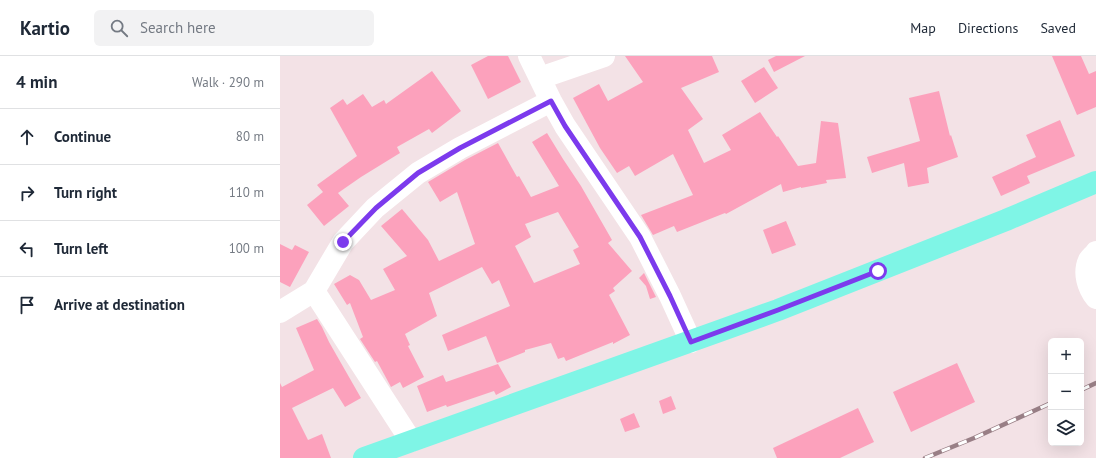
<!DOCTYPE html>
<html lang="en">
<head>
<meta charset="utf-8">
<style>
  body { margin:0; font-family:"PT Sans",sans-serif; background:#f2f2f3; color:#1f2937 }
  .controls { position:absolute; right:12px; bottom:12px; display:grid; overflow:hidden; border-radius:6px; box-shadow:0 4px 16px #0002 }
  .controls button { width:36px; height:36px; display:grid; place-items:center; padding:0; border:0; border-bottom:1px solid #e0e1e3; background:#fff; color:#1f2937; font:20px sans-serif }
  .stop { position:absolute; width:12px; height:12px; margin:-9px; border:3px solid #7c3aed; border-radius:50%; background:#fff }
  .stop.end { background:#7c3aed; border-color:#fff; box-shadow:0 1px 4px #0008 }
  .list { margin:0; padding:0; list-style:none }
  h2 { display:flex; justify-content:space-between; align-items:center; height:52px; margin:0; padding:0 16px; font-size:17px }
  h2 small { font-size:13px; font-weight:400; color:#747a83 }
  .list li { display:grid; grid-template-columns:26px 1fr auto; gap:12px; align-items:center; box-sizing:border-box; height:56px; padding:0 16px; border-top:1px solid #e0e1e3 }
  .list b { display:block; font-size:15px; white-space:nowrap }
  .list em { font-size:13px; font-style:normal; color:#747a83 }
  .icon { flex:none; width:22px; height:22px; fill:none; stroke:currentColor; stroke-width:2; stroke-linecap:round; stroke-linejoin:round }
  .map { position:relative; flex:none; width:816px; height:402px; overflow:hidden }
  header { display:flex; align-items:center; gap:24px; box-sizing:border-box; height:56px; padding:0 20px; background:#fff; border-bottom:1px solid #e0e1e3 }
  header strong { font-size:19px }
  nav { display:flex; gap:22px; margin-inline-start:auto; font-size:14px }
  .search { width:280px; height:36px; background:#f2f2f3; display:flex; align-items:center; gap:10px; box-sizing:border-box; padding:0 14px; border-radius:6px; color:#747a83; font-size:15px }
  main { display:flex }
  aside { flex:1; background:#fff }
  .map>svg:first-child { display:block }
</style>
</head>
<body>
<header>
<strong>Kartio</strong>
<div class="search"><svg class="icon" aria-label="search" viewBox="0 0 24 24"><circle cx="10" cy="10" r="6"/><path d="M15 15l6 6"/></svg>Search here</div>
<nav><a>Map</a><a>Directions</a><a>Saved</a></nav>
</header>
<main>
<aside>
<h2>4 min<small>Walk · 290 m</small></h2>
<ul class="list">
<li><svg class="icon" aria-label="ahead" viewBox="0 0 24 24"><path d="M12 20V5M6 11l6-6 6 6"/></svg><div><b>Continue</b></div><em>80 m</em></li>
<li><svg class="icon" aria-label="right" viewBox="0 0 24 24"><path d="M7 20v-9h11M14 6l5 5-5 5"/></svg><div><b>Turn right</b></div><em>110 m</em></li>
<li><svg class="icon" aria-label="left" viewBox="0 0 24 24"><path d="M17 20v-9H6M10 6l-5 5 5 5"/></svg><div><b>Turn left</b></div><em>100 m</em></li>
<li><svg class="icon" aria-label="arrive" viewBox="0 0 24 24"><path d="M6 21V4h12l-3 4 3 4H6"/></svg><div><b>Arrive at destination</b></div></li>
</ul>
</aside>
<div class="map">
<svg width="816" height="402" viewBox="0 0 816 402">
  <rect width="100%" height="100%" fill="#f3e2e6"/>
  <!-- building -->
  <path fill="#fca1bc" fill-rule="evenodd" d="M 208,0 L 228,0 L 241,26 L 208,43 L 191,9 Z
    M 345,0 L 432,0 L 439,16 L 401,32 L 423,63 L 408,74 L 424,107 L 451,94 L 442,79 L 480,56 L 497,81 L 498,80 L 518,110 L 536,107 L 541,65 L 558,67 L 566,122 L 546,124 L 547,127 L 521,132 L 521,131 L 503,136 L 501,128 L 446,158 L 445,157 L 397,176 L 394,170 L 373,179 L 361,159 L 413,139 L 393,98 L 355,120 L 349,110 L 337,117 L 320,92 L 293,42 L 319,28 L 328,45 L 363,26 Z
    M 496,0 L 525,0 L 494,16 L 488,4 Z
    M 772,0 L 801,0 L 809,18 L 816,15 L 816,51 L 797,59 Z
    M 484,11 L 498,32 L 475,47 L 461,25 Z
    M 152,15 L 181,55 L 152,77 L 149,73 L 117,91 L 120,97 L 81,121 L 58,137 L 69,150 L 44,170 L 27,149 L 43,136 L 37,129 L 77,100 L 50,52 L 63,43 L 67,49 L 83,38 L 92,51 L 104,44 L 106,48 Z
    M 659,35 L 670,80 L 671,79 L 678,101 L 647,112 L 649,127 L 628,131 L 624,107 L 592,117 L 587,101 L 640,85 L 629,42 Z
    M 780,64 L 795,100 L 747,120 L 750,127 L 721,140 L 712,121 L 756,101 L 746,79 Z
    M 267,77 L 283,103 L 301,130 L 332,184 L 328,187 L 352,215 L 333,232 L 335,235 L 329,239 L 350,279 L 333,288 L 333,286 L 286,305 L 284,301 L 278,303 L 271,287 L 245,294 L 245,296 L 217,307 L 206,280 L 168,295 L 162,279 L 230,250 L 219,224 L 212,228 L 202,211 L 149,237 L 157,260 L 125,278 L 130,289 L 128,290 L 144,321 L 123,332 L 120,326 L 111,331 L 97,305 L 95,306 L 80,283 L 83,281 L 70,247 L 67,249 L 54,228 L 70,219 L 79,224 L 91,244 L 115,234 L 103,213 L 127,200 L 101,170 L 122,153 L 148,184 L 159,205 L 195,188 L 177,136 L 160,146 L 148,126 L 185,104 L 218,87 L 237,121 L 239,120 L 251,141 L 279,130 L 252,86 ZM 278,156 L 299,191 L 293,194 L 300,208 L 254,227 L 235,190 L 251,181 L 245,168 Z
    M 506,165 L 516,189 L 492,198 L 483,174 Z
    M 0,188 L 12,194 L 15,189 L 29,196 L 10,231 L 0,226 Z
    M 364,217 L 376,241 L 370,243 L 366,230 L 359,222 Z
    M 37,263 L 42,271 L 49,286 L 81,342 L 65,351 L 53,332 L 12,352 L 28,384 L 42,378 L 51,402 L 0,402 L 0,327 L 2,331 L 34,314 L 16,272 Z
    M 677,307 L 695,346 L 631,376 L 613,336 Z
    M 218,308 L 231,331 L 216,339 L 214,335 L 167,351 L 166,349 L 147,356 L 137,330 L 163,319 L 166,326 Z
    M 391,340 L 396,353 L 383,358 L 379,345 Z
    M 578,352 L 594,386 L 560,402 L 497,402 L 493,392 Z
    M 354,357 L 360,371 L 345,376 L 340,363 Z"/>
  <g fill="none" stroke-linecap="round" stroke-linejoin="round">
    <!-- minor -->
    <path stroke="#fff" stroke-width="22" d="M 249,0 L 271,45 L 285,70 L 360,181 L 390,240 L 411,286
      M 260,22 L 324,0
      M 816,196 C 814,199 811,201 809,204 C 803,217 808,232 816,242
      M 34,235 L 131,385
      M 0,256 L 34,235 L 63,186 L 95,152 L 138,117 L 180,92 L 271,45"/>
    <!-- major -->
    <path stroke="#7ff5e6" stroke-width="22" d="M 84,402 L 498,254 L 726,164 L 816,126"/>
    <!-- rail casing -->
    <g stroke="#997f86" stroke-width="4.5">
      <path id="rail" d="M 801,334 L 816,327
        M 645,402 L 694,382 L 771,347"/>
    </g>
    <!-- rail -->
    <use href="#rail" stroke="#fff" stroke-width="3" stroke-dasharray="9" stroke-linecap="butt"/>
  </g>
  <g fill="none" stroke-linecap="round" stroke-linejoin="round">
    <!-- route -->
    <path stroke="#7c3aed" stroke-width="5" d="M 63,186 L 96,152 L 138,117 L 180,92 L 271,45 L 285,70 L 360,181 L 390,240 L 411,286 L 498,254 L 598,215"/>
  </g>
</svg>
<div class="controls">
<button>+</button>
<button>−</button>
<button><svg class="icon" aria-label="layers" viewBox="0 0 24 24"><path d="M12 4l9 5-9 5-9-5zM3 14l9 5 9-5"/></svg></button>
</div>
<div class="stop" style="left:598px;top:215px"></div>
<div class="stop end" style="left:63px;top:186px"></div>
</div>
</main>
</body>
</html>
